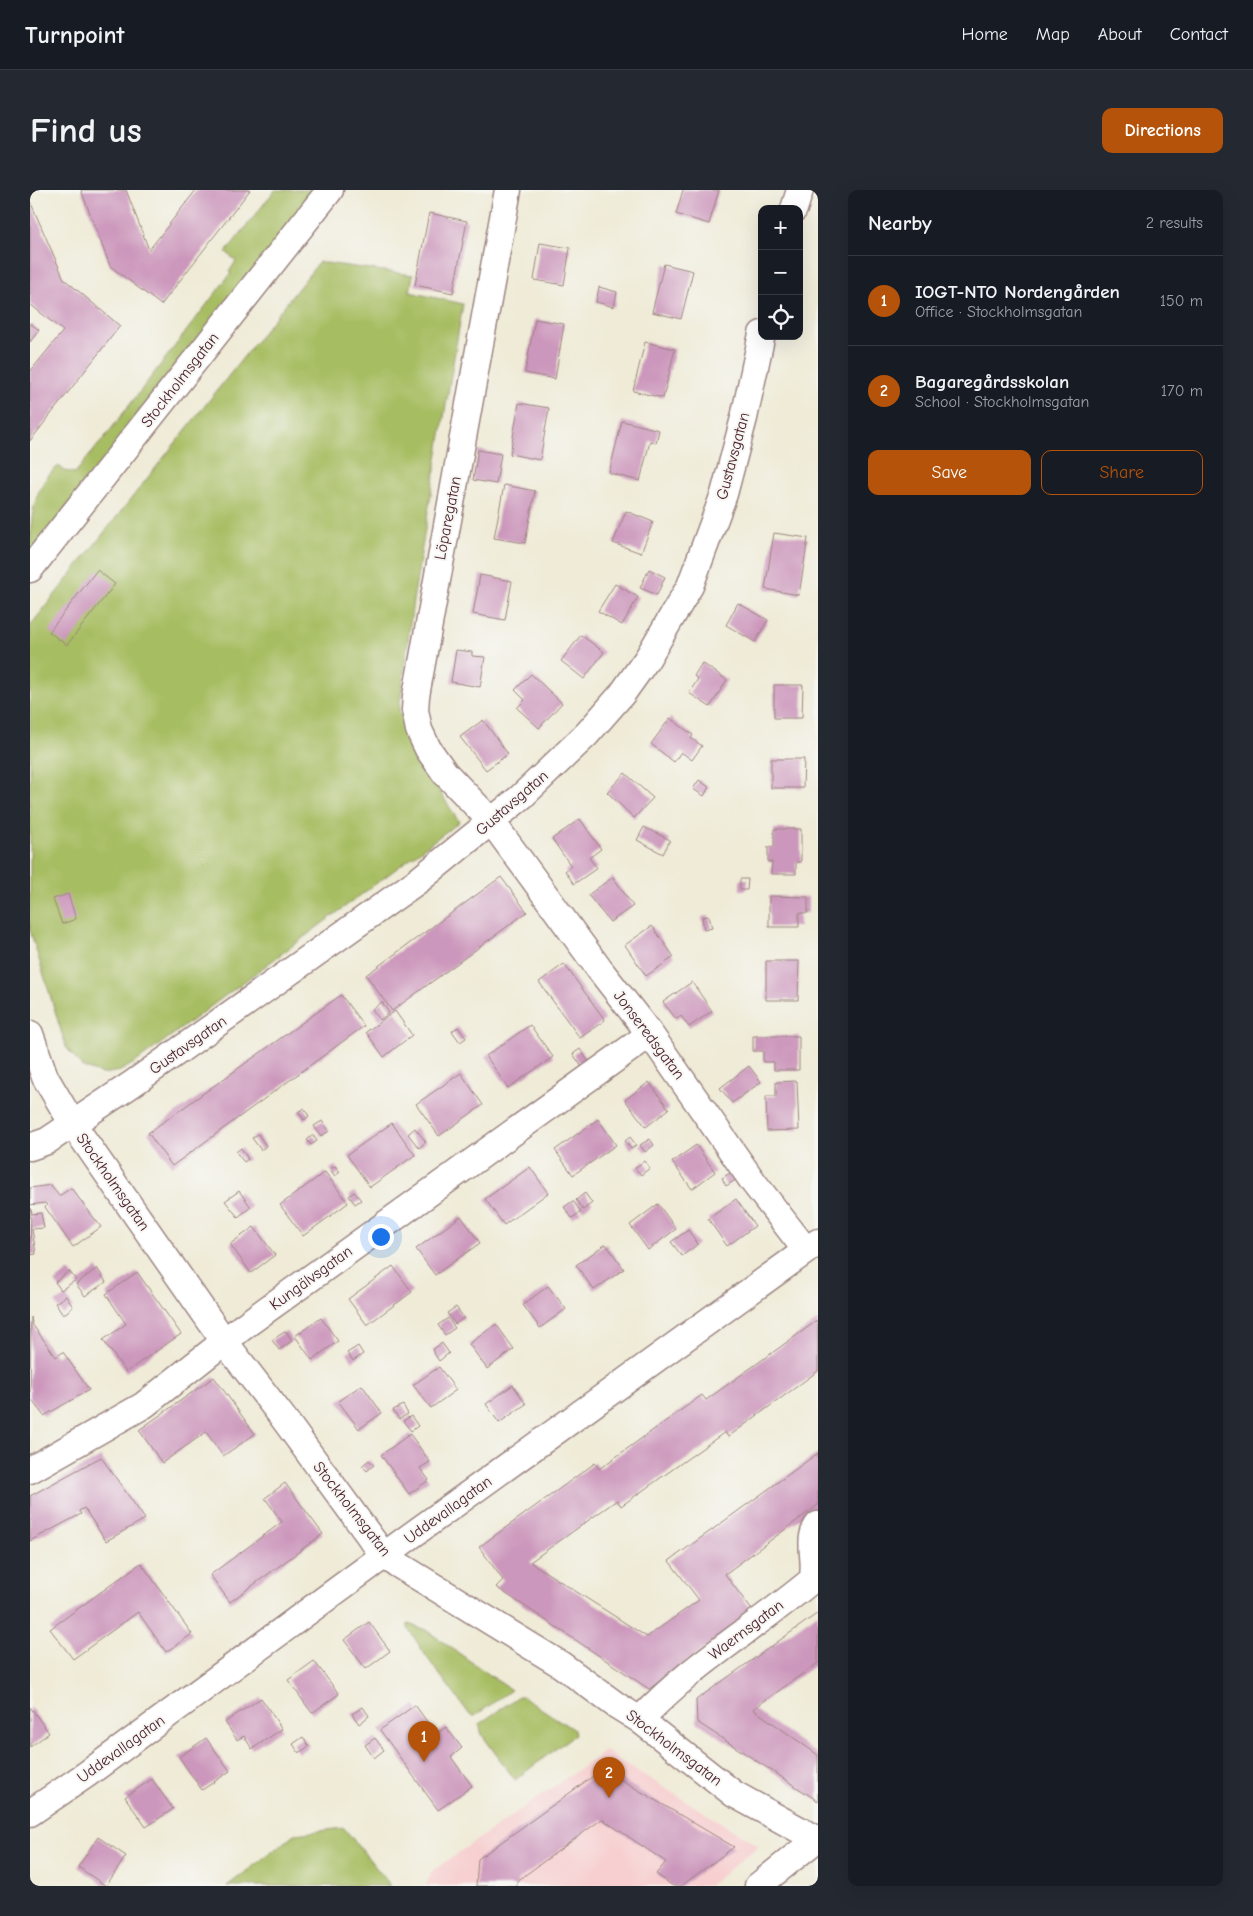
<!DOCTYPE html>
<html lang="en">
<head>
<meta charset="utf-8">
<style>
  body { margin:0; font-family:"Comic Neue",sans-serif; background:#242831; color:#f1f3f6 }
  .controls { position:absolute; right:15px; top:15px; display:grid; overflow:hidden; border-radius:10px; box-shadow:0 5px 20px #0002 }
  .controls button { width:45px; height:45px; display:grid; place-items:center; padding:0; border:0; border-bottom:1px solid #363941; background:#171b24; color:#f1f3f6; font:25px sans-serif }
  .you { position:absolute; left:350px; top:1046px; width:18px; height:18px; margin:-12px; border:4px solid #fff; border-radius:50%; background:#1a73e8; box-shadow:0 0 0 8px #1a73e833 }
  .badge { display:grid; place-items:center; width:32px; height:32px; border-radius:50%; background:#b45309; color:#fff; font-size:16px; font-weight:700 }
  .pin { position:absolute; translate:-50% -41px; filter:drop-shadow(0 1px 2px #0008) }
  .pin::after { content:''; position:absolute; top:26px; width:18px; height:15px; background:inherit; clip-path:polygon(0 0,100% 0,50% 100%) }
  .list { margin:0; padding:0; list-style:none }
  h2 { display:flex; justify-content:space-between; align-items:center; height:65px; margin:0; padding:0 20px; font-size:21px }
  h2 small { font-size:16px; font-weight:400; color:#9ea1a6 }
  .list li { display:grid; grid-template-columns:32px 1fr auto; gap:15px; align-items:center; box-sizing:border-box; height:90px; padding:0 20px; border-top:1px solid #363941 }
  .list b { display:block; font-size:19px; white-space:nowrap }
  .list p { margin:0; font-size:16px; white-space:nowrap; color:#9ea1a6 }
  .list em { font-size:16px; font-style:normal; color:#9ea1a6 }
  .actions { display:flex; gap:10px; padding:15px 20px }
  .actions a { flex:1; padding:11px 0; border:1px solid #b45309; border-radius:10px; text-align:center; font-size:18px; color:#b45309 }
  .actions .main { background:#b45309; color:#fff }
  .icon { flex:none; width:28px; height:28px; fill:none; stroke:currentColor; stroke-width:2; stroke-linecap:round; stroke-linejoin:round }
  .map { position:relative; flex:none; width:788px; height:1696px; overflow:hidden; border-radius:10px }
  header { display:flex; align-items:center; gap:30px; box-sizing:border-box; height:70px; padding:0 25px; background:#171b24; border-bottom:1px solid #363941 }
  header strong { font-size:24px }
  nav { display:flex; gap:28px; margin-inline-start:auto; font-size:18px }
  .intro { display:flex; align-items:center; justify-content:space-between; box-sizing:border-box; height:120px; padding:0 30px }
  h1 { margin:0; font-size:35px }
  .button { padding:12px 22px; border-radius:10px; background:#b45309; color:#fff; font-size:18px; font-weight:700 }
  main { display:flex; gap:30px; padding:0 30px }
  aside { flex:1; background:#171b24; border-radius:10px; box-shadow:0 5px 20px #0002 }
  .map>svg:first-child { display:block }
</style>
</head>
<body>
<header>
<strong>Turnpoint</strong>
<nav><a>Home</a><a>Map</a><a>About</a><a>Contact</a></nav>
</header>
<div class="intro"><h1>Find us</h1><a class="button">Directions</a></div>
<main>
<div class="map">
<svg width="788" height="1696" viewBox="0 0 788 1696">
  <rect width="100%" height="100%" fill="#f6f6f2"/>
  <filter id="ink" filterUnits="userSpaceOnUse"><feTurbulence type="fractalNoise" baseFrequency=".02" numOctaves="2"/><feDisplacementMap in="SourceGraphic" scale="10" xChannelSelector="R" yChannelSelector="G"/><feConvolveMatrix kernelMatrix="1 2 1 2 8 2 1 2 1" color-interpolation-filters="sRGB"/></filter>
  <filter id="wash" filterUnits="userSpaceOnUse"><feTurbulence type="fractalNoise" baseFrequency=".0096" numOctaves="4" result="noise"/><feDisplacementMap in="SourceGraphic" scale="20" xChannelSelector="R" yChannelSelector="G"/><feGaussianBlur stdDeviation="1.12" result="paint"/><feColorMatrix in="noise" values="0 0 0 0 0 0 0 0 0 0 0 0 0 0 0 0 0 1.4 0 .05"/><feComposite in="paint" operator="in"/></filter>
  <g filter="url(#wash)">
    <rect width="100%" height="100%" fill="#efebd7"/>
    <!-- built -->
    <path fill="#f7cfd0" d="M 575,1561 L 729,1656 L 678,1696 L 396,1696 L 401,1682 Z"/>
    <!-- green -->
    <path fill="#a7bd62" stroke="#786e46" d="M 245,0 L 289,0 L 0,364 C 0,334 2,294 29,276 L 35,281 L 45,283 L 75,247 L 201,83 L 199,82 L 206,71 L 196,62 Z
      M 289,72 L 383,85 L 380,102 L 433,114 L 383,411 L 369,520 L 383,560 L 429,632 L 106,872 L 90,881 L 72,884 L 52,877 L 36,857 L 0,740 L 0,436 Z
      M 378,1434 L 396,1440 L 481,1500 L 445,1526 L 440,1525 L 398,1469 L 378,1438 Z
      M 489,1506 L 492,1506 L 544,1540 L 545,1544 L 485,1590 L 452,1545 L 449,1534 Z
      M 314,1638 L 361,1696 L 197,1696 L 265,1644 Z"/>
    <g id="blocks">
      <!-- building -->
      <path fill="#cc97bc" d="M 51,0 L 96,0 L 119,60 L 166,0 L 220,0 L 131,115 L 80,76 Z
        M 653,0 L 689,0 L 679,34 L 646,24 Z
        M 0,11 L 34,89 L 90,136 L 0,251 L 0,182 L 33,141 L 0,114 Z
        M 399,23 L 437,31 L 423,103 L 385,95 Z
        M 510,53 L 540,58 L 534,95 L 504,90 Z
        M 634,74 L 663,81 L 651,129 L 622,122 Z
        M 569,97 L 587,102 L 584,117 L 566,112 Z
        M 505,129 L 534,134 L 525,189 L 495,183 Z
        M 0,133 L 9,140 L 0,152 Z
        M 615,152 L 645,159 L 633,208 L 603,201 Z
        M 489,213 L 519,218 L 510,270 L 480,264 Z
        M 592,231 L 629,240 L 626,253 L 620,251 L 610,291 L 579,283 Z
        M 448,260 L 471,264 L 466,294 L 443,290 Z
        M 474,295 L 505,301 L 495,353 L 464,348 Z
        M 596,321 L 623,332 L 611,363 L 583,353 Z
        M 744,343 L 778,348 L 769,405 L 735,399 Z
        M 619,379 L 635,387 L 627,405 L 610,398 Z
        M 67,380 L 85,394 L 37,455 L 19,442 Z
        M 450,385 L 482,391 L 475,430 L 443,424 Z
        M 585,394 L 608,407 L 592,435 L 568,421 Z
        M 708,413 L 738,430 L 725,452 L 696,435 Z
        M 551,445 L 574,462 L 554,489 L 531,471 Z
        M 426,460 L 442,462 L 442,466 L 455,467 L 450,497 L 421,492 Z
        M 672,473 L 697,490 L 680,517 L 659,503 L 668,489 L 664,486 Z
        M 501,484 L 532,513 L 509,538 L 487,518 L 495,510 L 485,500 Z
        M 744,495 L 773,495 L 772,528 L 744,528 Z
        M 640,528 L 663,545 L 661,548 L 672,556 L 662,570 L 651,562 L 644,572 L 621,554 Z
        M 453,530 L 478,564 L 456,580 L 430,547 Z
        M 741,569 L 774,569 L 773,598 L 741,598 Z
        M 595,583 L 623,608 L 604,628 L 577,602 Z
        M 669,590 L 679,597 L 674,606 L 663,599 Z
        M 550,629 L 571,659 L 559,668 L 567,678 L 544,694 L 535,681 L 541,676 L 522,649 Z
        M 614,637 L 640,650 L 633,664 L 607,650 Z
        M 744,639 L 771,639 L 771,672 L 766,672 L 766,684 L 741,684 L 742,672 L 738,672 L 738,657 L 744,657 Z
        M 471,687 L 497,722 L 362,821 L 336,785 Z
        M 583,687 L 603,716 L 580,732 L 558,705 Z
        M 710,689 L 718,689 L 717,700 L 710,700 Z
        M 38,704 L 46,729 L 32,734 L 23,709 Z
        M 739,706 L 778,707 L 778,723 L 769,723 L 769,737 L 739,737 Z
        M 679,726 L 682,738 L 674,740 L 672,727 Z
        M 622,736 L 644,767 L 616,786 L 595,755 Z
        M 736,771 L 769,771 L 768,810 L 736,810 Z
        M 534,774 L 575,830 L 550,848 L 509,792 Z
        M 662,792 L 682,821 L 659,837 L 651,826 L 646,829 L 633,812 Z
        M 311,805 L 334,836 L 142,976 L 118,943 Z
        M 352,812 L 359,823 L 350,830 L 342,819 Z
        M 365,821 L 382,845 L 354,867 L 336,842 Z
        M 500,835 L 523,867 L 478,898 L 456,866 Z
        M 428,837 L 436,848 L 430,852 L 422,841 Z
        M 723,846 L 769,846 L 769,880 L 744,880 L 744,872 L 733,872 L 733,861 L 723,861 Z
        M 550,859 L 559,872 L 552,877 L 543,864 Z
        M 719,876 L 731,892 L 702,913 L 690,898 Z
        M 431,883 L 453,915 L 409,946 L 386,914 Z
        M 767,891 L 769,940 L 737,941 L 736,906 L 746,906 L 746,892 Z
        M 619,892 L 639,919 L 616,937 L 595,910 Z
        M 274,918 L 279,926 L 274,930 L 268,922 Z
        M 568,929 L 586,955 L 543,985 L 525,960 Z
        M 292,931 L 299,941 L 291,946 L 284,936 Z
        M 362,933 L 385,965 L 340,997 L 317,965 Z
        M 385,938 L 396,952 L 389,958 L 378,944 Z
        M 228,944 L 236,956 L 231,960 L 222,948 Z
        M 283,945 L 287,951 L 281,955 L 277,950 Z
        M 600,947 L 606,955 L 601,959 L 595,951 Z
        M 620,949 L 624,955 L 615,962 L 610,955 Z
        M 666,955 L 685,982 L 662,999 L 642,972 Z
        M 211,958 L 218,969 L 214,972 L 206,962 Z
        M 614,971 L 620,978 L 611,985 L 605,978 Z
        M 305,976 L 310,982 L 305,986 L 300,979 Z
        M 500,977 L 518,1003 L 474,1035 L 455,1009 Z
        M 703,981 L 707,989 L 696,996 L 692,988 Z
        M 295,982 L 318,1013 L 273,1046 L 250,1015 Z
        M 21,995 L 29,1006 L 41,998 L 71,1037 L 43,1057 L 15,1017 L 17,1015 L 15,1013 L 0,1015 L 0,998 Z
        M 209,1001 L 221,1017 L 208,1027 L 195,1011 Z
        M 324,1002 L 331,1010 L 325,1014 L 319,1006 Z
        M 555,1003 L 562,1013 L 553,1020 L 546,1010 Z
        M 706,1009 L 725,1036 L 697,1056 L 678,1029 Z
        M 543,1011 L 551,1022 L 542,1028 L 534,1017 Z
        M 628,1014 L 646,1039 L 618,1060 L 600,1035 Z
        M 1,1018 L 2,1024 L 11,1023 L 14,1038 L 2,1039 L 6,1064 L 0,1065 Z
        M 431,1026 L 450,1053 L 405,1085 L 386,1059 Z
        M 224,1037 L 245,1065 L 221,1083 L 200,1054 Z
        M 658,1040 L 668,1054 L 652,1066 L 641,1052 Z
        M 576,1054 L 594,1079 L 564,1100 L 546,1075 Z
        M 363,1076 L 382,1102 L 337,1135 L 318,1109 Z
        M 67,1078 L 76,1092 L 55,1106 L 46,1094 Z
        M 39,1081 L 46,1090 L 31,1100 L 25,1092 Z
        M 107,1082 L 151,1144 L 96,1182 L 73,1150 L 96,1134 L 76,1104 Z
        M 518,1096 L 536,1119 L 510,1138 L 493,1115 Z
        M 36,1106 L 43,1117 L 33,1125 L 25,1113 Z
        M 426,1117 L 434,1128 L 425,1134 L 417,1123 Z
        M 1,1127 L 2,1134 L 26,1167 L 33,1162 L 59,1200 L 14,1226 L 0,1208 Z
        M 291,1128 L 308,1151 L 282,1170 L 265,1146 Z
        M 418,1128 L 425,1138 L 415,1145 L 408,1135 Z
        M 788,1130 L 788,1181 L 698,1247 L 695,1242 L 591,1316 L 587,1310 L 500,1372 L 617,1447 L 669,1410 L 639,1371 L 788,1263 L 788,1315 L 695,1384 L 724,1423 L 619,1499 L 466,1397 L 473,1390 L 449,1357 L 565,1273 L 569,1279 L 672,1205 L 676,1210 Z
        M 466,1134 L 484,1159 L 457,1179 L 439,1154 Z
        M 256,1141 L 262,1151 L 249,1160 L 242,1150 Z
        M 412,1153 L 419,1163 L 409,1171 L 402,1160 Z
        M 328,1156 L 333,1164 L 323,1171 L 317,1163 Z
        M 409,1177 L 426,1200 L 401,1218 L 383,1195 Z
        M 184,1187 L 225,1244 L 193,1266 L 176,1242 L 132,1273 L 109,1240 Z
        M 332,1195 L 352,1223 L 329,1239 L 308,1211 Z
        M 483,1195 L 496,1214 L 469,1233 L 456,1214 Z
        M 373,1215 L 378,1224 L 369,1229 L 363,1220 Z
        M 381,1226 L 388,1236 L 381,1241 L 373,1231 Z
        M 380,1244 L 400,1272 L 390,1278 L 399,1290 L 379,1304 L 351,1265 Z
        M 71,1267 L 115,1329 L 76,1351 L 54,1318 L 49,1321 L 51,1324 L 0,1351 L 0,1306 Z
        M 339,1270 L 344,1275 L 337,1281 L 332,1276 Z
        M 255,1293 L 293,1344 L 200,1412 L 180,1385 L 252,1332 L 235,1308 Z
        M 111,1373 L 162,1444 L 136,1462 L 108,1422 L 43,1469 L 20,1439 Z
        M 788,1423 L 788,1473 L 723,1519 L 788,1565 L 788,1611 L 667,1532 L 666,1510 Z
        M 339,1432 L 360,1461 L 336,1479 L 314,1450 Z
        M 284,1471 L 309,1504 L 282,1523 L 258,1490 Z
        M 231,1508 L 252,1539 L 222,1559 L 214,1546 L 207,1550 L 195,1532 Z
        M 385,1515 L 406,1544 L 416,1537 L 432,1558 L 421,1567 L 442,1596 L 408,1620 L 350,1540 Z
        M 0,1517 L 19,1543 L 0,1557 Z
        M 333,1517 L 339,1526 L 329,1534 L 322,1524 Z
        M 273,1547 L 279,1556 L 269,1563 L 263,1554 Z
        M 176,1548 L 200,1581 L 172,1600 L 149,1567 Z
        M 345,1548 L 354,1560 L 344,1568 L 335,1555 Z
        M 573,1579 L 704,1657 L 651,1696 L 643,1696 L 626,1684 L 636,1672 L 572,1629 L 487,1691 L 487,1696 L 446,1696 L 448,1669 Z
        M 122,1589 L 143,1619 L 116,1637 L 95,1607 Z
        M 68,1647 L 96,1666 L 76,1696 L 48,1677 Z"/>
    </g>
  </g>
  <g filter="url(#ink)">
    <use href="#blocks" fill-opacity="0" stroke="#9c8581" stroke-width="1"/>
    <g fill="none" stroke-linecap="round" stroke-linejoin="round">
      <!-- street casing -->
      <g stroke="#9c8581" stroke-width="29">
        <path id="street" d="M 478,0 L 386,506 L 385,520 L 389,540 L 398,559 L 415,583 L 462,632 L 570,780 L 620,844 L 724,993 L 775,1059
          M 764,19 L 770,0
          M 0,379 L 300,0
          M 0,844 L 15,887 L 42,933 L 194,1151 L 254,1229 L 354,1366 L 530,1474 L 586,1515 L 610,1530 L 704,1604 L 788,1650
          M 0,957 L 17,951 L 102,894 L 389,690 L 491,607 L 557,544 L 592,504 L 617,469 L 660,396 L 694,304 L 714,228 L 732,144
          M 0,1280 L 114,1215 L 214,1136 L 620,844
          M 610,1530 C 660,1475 725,1438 782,1390 C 788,1373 776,1350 788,1335
          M 0,1623 L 57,1584 L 382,1345 L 788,1052
          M 728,1696 L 788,1648"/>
      </g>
      <!-- street -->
      <use href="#street" stroke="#fff" stroke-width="26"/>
    </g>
  </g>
  <g text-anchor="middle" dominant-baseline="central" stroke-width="4" stroke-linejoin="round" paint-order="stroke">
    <!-- street labels -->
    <g font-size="16" fill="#4a1f2b" stroke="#f6f6f2">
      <text transform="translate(150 190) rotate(-52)">Stockholmsgatan</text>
      <text transform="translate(703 266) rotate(-75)">Gustavsgatan</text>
      <text transform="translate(418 328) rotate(-79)">Löparegatan</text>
      <text transform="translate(482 613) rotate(-41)">Gustavsgatan</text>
      <text transform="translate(619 845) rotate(53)">Jonseredsgatan</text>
      <text transform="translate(158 855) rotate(-35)">Gustavsgatan</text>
      <text transform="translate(83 992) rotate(55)">Stockholmsgatan</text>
      <text transform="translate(281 1088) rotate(-36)">Kungälvsgatan</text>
      <text transform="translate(322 1319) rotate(52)">Stockholmsgatan</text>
      <text transform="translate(418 1320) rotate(-36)">Uddevallagatan</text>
      <text transform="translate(716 1440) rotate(-37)">Waernsgatan</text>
      <text transform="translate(644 1558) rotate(37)">Stockholmsgatan</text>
      <text transform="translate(91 1559) rotate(-36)">Uddevallagatan</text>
    </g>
  </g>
</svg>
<div class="controls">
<button>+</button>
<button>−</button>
<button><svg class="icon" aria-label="locate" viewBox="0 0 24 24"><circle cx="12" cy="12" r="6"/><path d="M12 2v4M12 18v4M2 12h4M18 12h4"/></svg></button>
</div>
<div class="you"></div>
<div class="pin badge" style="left:394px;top:1572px">1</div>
<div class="pin badge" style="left:579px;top:1608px">2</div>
</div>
<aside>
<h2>Nearby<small>2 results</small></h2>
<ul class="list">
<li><span class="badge">1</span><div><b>IOGT-NTO Nordengården</b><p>Office · Stockholmsgatan</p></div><em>150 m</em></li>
<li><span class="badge">2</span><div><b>Bagaregårdsskolan</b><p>School · Stockholmsgatan</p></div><em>170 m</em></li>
</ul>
<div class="actions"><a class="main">Save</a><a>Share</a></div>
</aside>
</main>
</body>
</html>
